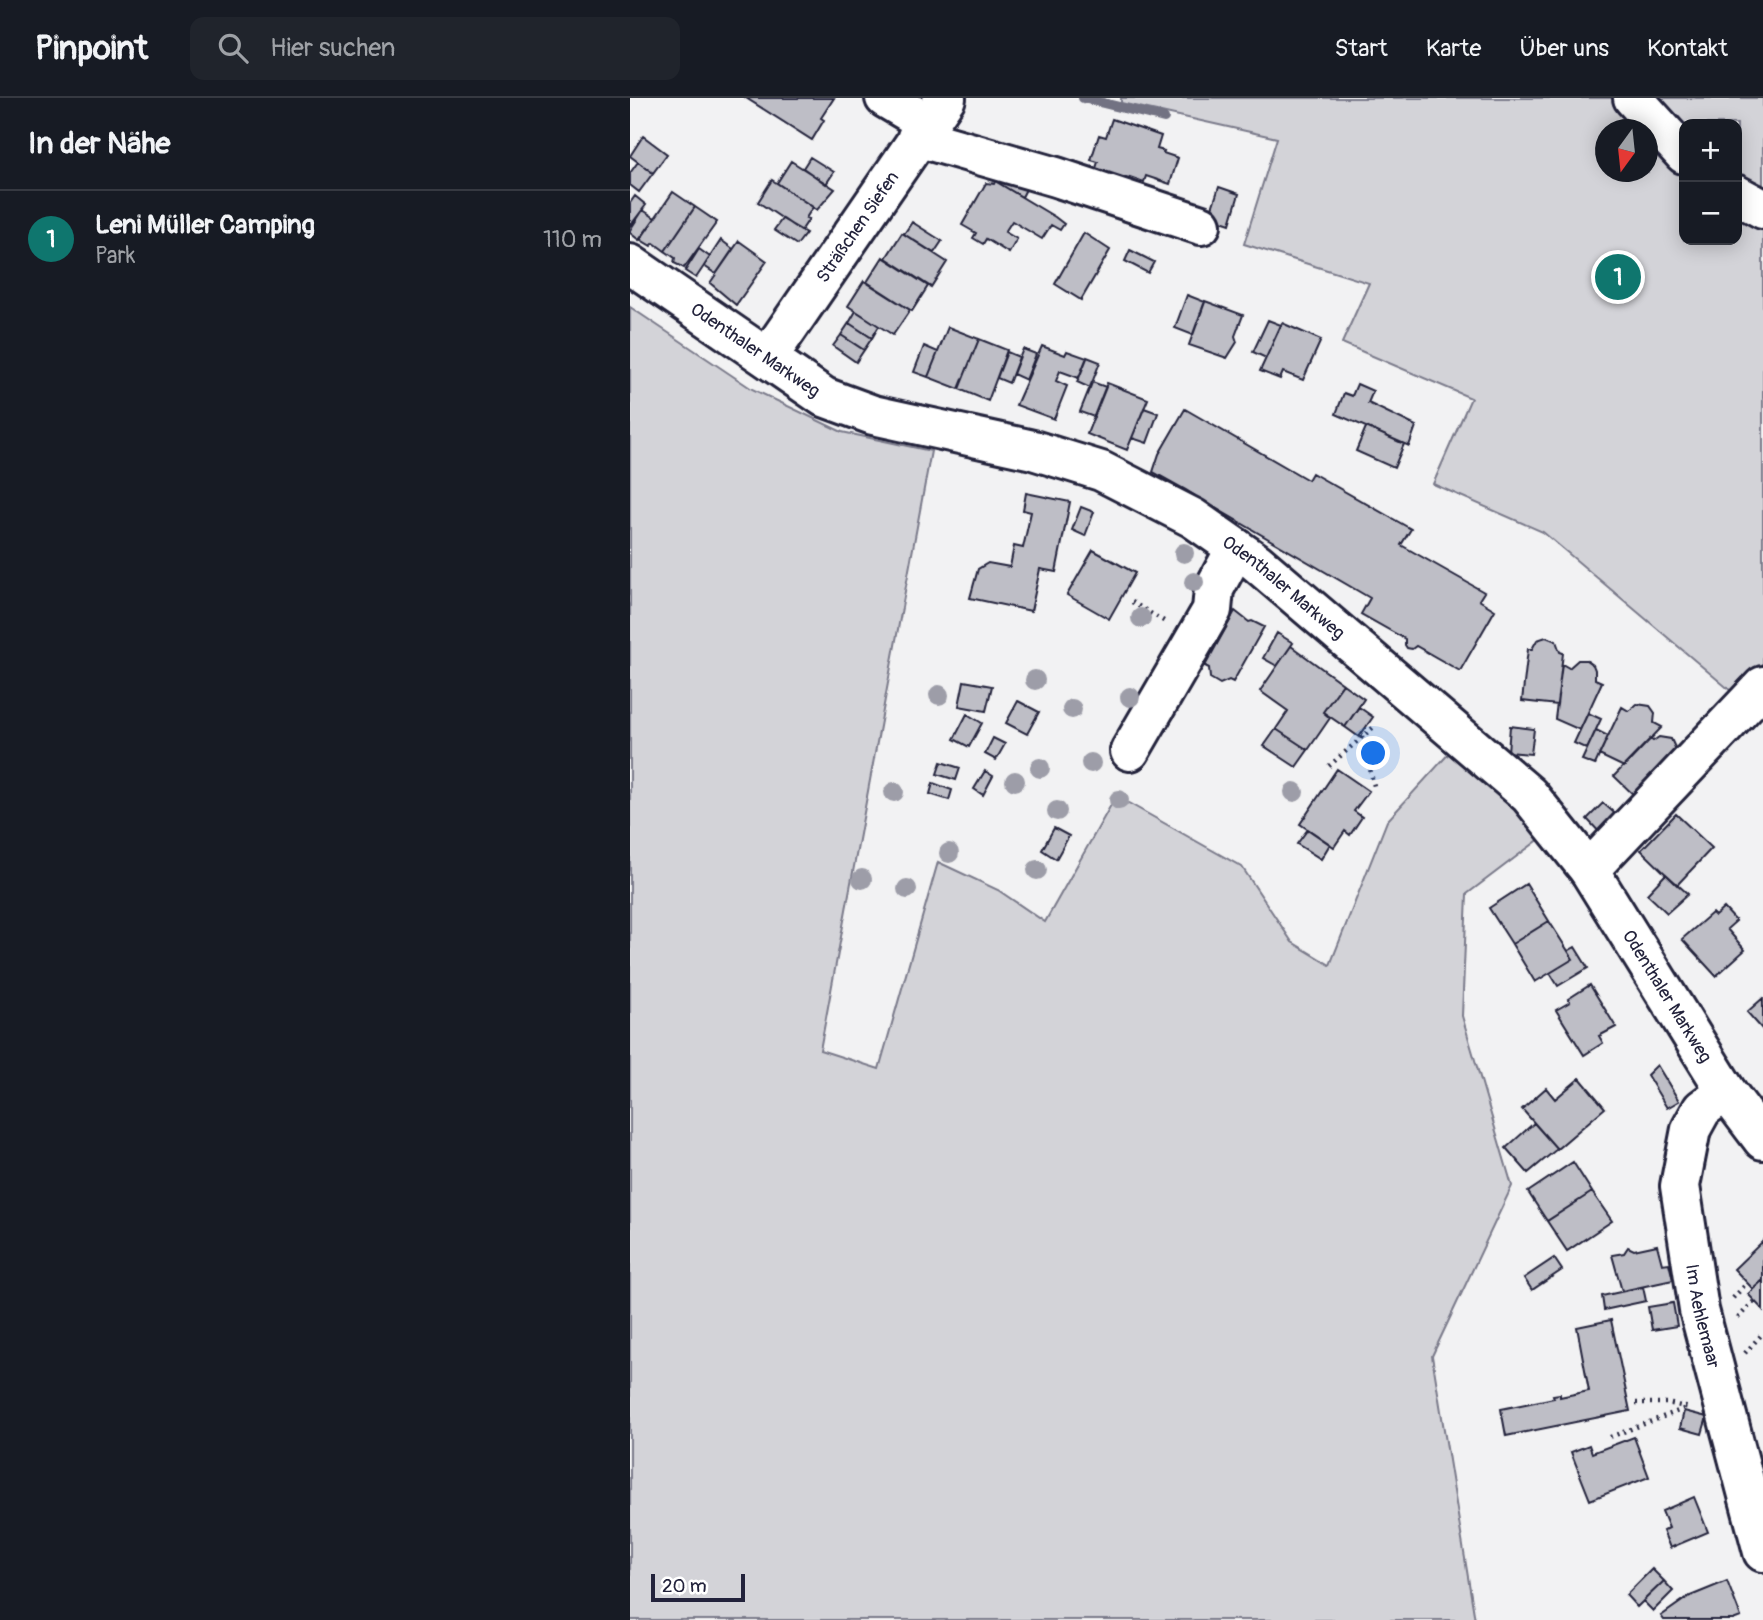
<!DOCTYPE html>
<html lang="de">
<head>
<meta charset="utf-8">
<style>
  body { margin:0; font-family:Pangolin,sans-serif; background:#20242c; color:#f1f3f6 }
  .controls { position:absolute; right:21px; top:21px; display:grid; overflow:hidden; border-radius:14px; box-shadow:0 4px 18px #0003 }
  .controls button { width:63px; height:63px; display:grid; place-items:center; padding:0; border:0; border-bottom:2px solid #363941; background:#171b24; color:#f1f3f6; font:35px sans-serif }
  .compass { position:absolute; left:965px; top:21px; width:63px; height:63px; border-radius:50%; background:#171b24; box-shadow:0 4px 18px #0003; rotate:195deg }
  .scale { position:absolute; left:21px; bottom:18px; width:94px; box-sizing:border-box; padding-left:7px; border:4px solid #22223b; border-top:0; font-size:19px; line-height:24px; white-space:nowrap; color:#22223b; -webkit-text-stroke:5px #fff; paint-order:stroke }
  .you { position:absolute; left:744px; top:656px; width:24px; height:24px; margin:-18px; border:5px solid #fff; border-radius:50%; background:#1a73e8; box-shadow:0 0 0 10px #1a73e833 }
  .badge { display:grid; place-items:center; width:46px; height:46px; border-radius:50%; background:#0f766e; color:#fff; font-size:23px; font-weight:700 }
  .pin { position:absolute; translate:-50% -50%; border:4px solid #fff; box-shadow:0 2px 7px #0006 }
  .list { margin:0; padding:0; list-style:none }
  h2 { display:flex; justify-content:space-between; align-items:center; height:91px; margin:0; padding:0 28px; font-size:30px }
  h2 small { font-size:23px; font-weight:400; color:#9ea1a6 }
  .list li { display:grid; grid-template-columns:46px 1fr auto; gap:21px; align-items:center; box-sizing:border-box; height:98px; padding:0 28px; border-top:2px solid #363941 }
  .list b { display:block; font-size:26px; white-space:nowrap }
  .list p { margin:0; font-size:23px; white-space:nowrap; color:#9ea1a6 }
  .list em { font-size:23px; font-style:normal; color:#9ea1a6 }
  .icon { flex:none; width:38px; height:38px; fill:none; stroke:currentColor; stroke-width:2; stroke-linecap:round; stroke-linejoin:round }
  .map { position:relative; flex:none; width:1133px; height:1522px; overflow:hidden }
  header { display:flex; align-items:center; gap:42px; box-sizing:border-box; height:98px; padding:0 35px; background:#171b24; border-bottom:2px solid #363941 }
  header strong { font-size:33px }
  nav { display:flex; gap:38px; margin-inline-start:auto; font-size:24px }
  .search { width:490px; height:63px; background:#20242c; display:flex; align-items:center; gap:18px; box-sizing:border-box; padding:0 24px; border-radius:14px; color:#9ea1a6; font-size:26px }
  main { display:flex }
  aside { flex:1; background:#171b24 }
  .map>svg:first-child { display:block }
</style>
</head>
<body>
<header>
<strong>Pinpoint</strong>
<div class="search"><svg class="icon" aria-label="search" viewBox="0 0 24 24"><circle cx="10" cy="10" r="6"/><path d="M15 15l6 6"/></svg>Hier suchen</div>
<nav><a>Start</a><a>Karte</a><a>Über uns</a><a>Kontakt</a></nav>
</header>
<main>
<aside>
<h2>In der Nähe<small></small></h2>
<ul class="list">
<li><span class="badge">1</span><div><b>Leni Müller Camping</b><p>Park</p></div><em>110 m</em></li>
</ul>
</aside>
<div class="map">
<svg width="1133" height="1522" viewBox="0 0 1133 1522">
  <rect width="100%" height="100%" fill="#f2f2f3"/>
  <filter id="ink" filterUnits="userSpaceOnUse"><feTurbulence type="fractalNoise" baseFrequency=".0143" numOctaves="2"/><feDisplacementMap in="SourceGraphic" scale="14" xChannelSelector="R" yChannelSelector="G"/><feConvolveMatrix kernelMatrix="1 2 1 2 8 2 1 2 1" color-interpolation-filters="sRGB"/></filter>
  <g filter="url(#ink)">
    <!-- green -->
    <path fill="#d3d3d8" stroke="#7a7a8a" stroke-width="2" fill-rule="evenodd" d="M 491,0 L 1133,0 L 1133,576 L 1108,599 L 913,434 L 803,386 L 841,300 L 712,245 L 739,185 L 614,146 L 647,40 L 491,5 ZM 1054,26 L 1107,26 L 1107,142 L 1054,142 ZM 976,32 L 1018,32 L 1018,74 L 976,74 Z
      M 0,209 L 122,291 L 212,334 L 301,353 L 190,952 L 249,971 L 308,764 L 368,792 L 415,824 L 486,698 L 612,769 L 662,844 L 700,867 L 757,723 L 823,651 L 869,691 L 911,740 L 837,796 L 832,918 L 882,1088 L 802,1258 L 845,1522 L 0,1522 Z"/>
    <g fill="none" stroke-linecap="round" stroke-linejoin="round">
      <!-- stream -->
      <path stroke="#727282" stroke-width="10" d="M 453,0 L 534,20"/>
    </g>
    <!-- building -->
    <path fill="#bebec6" stroke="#22223b" stroke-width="2" d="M 116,0 L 204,0 L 191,20 L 194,22 L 182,42 Z
      M 482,21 L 531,38 L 527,51 L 534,53 L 533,55 L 548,60 L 540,86 L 516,78 L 514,84 L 500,79 L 496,92 L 462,82 L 468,64 L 461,62 L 469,37 L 476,39 Z
      M 13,38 L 37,56 L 23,75 L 0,58 Z
      M 180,59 L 204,74 L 196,86 L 173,70 Z
      M 161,63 L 205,91 L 187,112 L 147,85 Z
      M 8,64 L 23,75 L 9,94 L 0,87 L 0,75 Z
      M 372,72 L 401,81 L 392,99 L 365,83 Z
      M 142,82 L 183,109 L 176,120 L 179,121 L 171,133 L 128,104 Z
      M 365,83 L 425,119 L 434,126 L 430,132 L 421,127 L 412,141 L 382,123 L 375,134 L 387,141 L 379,155 L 356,141 L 353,146 L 343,140 L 346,135 L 332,127 L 356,85 L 364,86 Z
      M 589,89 L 609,96 L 600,126 L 579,119 Z
      M 43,94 L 65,109 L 35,153 L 24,145 L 21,148 L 11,142 L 12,139 Z
      M 5,98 L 16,107 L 0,128 L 0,105 Z
      M 65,109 L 87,124 L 54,170 L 44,165 L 45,160 L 35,153 Z
      M 13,112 L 25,120 L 9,142 L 0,135 L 0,132 Z
      M 152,121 L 176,135 L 167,147 L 144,132 Z
      M 282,124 L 312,143 L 304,155 L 274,136 Z
      M 272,135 L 317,164 L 301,189 L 256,160 Z
      M 454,135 L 480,152 L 451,202 L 425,186 Z
      M 91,142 L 103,151 L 86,176 L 74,168 Z
      M 109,143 L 137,163 L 106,207 L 80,185 Z
      M 69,151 L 80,159 L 66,180 L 55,173 Z
      M 500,152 L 524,164 L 518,175 L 495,163 Z
      M 253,159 L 298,188 L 282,213 L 237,184 Z
      M 234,183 L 280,212 L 263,237 L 218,208 Z
      M 557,197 L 575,204 L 563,237 L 545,230 Z
      M 575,203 L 613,217 L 605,238 L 607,244 L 597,260 L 559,247 Z
      M 226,213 L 249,228 L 242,240 L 219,225 Z
      M 638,222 L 651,227 L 636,260 L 623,254 Z
      M 219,225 L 242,240 L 234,252 L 211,237 Z
      M 652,225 L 691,242 L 673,282 L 653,274 L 650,281 L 630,273 Z
      M 318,229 L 349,241 L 329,291 L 298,279 Z
      M 211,237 L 234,252 L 226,264 L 203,248 Z
      M 349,241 L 377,252 L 358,303 L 329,291 Z
      M 294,248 L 308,254 L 298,279 L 284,274 Z
      M 412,248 L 435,257 L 437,253 L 457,260 L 449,280 L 430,273 L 426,283 L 437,288 L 424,321 L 386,307 Z
      M 393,251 L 406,256 L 396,282 L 383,276 Z
      M 377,254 L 389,259 L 379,285 L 367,280 Z
      M 457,259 L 470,264 L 460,290 L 447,284 Z
      M 462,284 L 476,289 L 464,319 L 450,314 Z
      M 477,285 L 518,301 L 497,352 L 457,336 Z
      M 727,286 L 743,293 L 738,305 L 786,328 L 779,348 L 706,316 L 714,295 L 722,298 Z
      M 514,310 L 528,315 L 517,345 L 502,340 Z
      M 555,311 L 678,382 L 682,375 L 781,431 L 771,447 L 854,494 L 849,502 L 865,512 L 830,573 L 786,548 L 782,551 L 777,550 L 775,547 L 775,541 L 731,516 L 740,500 L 575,404 L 574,405 L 563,399 L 564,397 L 556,392 L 523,374 L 529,356 Z
      M 736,329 L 774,346 L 764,370 L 726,353 Z
      M 396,395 L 440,404 L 426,474 L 410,471 L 401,513 L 340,500 L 348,471 L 358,465 L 380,469 L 384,448 L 393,450 L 401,414 L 393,412 Z
      M 451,409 L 464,414 L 455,438 L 442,432 Z
      M 463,452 L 505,475 L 479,521 L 437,497 Z
      M 605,513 L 619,524 L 622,523 L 634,529 L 603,584 L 599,582 L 590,586 L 580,580 L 579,570 L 575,568 Z
      M 647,535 L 663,545 L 647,568 L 633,560 Z
      M 916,539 L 926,543 L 930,554 L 933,555 L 927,607 L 892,603 L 898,551 L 902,551 L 907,542 Z
      M 661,548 L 713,586 L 693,614 L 700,620 L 678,652 L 646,631 L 658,613 L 630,593 Z
      M 948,562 L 956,562 L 963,567 L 965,572 L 965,581 L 972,584 L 950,632 L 925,621 L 932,566 L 939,570 Z
      M 334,583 L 362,588 L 356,613 L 329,608 Z
      M 713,586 L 734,601 L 715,629 L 693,614 Z
      M 388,603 L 409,614 L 397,636 L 376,625 Z
      M 1007,606 L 1020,608 L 1025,615 L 1024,625 L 1032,629 L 994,669 L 969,657 L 992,609 L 999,613 Z
      M 729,609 L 743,619 L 729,639 L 715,629 Z
      M 958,615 L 971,621 L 957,651 L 944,645 Z
      M 337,616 L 352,625 L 339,649 L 324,641 Z
      M 880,628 L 904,631 L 901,656 L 878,654 Z
      M 646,631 L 678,652 L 666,669 L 634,648 Z
      M 966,632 L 978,638 L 965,667 L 952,662 Z
      M 1029,639 L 1041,641 L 1047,654 L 1010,703 L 984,678 L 1020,641 L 1023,643 Z
      M 363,640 L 375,646 L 366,662 L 355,656 Z
      M 311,664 L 330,670 L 326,682 L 307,676 Z
      M 707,671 L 739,693 L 724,713 L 732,719 L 720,737 L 715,733 L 704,749 L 670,726 Z
      M 355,673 L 363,678 L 353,697 L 344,691 Z
      M 303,685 L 322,692 L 319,702 L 300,696 Z
      M 973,705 L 990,720 L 973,738 L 957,721 Z
      M 1046,716 L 1082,750 L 1047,787 L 1011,752 Z
      M 424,730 L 439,738 L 426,761 L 412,752 Z
      M 678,731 L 700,746 L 691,761 L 667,746 Z
      M 1036,776 L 1058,796 L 1037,815 L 1017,796 Z
      M 896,786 L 919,823 L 882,846 L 859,810 Z
      M 1094,810 L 1106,823 L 1097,831 L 1115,852 L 1086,878 L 1052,841 L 1082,815 L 1085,818 Z
      M 919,823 L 943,861 L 905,884 L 882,846 Z
      M 945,849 L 958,870 L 928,888 L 920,875 L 943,861 L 938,853 Z
      M 960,887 L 986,929 L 969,938 L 973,945 L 954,957 L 926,912 L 940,904 L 938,901 Z
      M 1133,900 L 1133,932 L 1117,914 Z
      M 1027,967 L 1049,1003 L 1037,1010 L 1017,977 Z
      M 950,980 L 975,1010 L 927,1051 L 892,1011 L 916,990 L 925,1001 Z
      M 904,1025 L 927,1051 L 898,1075 L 876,1050 Z
      M 943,1064 L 962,1094 L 917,1123 L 898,1094 Z
      M 962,1094 L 982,1123 L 937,1153 L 917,1123 Z
      M 1133,1143 L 1133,1182 L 1123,1191 L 1104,1171 Z
      M 1027,1147 L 1032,1166 L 1039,1165 L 1043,1182 L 992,1193 L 982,1157 L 994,1155 L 998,1149 L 1004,1152 Z
      M 924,1160 L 932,1172 L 902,1192 L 894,1180 Z
      M 1133,1182 L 1133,1212 L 1118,1196 Z
      M 1013,1189 L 1016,1203 L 974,1212 L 972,1198 Z
      M 1043,1205 L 1047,1228 L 1022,1232 L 1018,1209 Z
      M 981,1222 L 1000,1313 L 876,1338 L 871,1311 L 924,1300 L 923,1297 L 930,1296 L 930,1299 L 959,1293 L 947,1229 Z
      M 1054,1313 L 1077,1319 L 1072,1336 L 1050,1330 Z
      M 1004,1339 L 1019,1379 L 960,1402 L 941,1354 L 959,1347 L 962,1355 Z
      M 1064,1399 L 1078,1434 L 1040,1450 L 1033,1433 L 1039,1430 L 1032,1413 Z
      M 1022,1471 L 1034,1483 L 1007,1509 L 996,1497 Z
      M 1034,1483 L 1043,1493 L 1023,1513 L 1013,1503 Z
      M 1097,1483 L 1111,1519 L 1103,1522 L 1034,1522 L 1031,1518 L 1058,1499 Z"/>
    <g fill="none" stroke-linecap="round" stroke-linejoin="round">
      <!-- minor casing -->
      <g stroke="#22223b" stroke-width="44">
        <g id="minor">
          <path d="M 255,0 L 297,25"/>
          <path d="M 1003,0 L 1054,56"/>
          <path d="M 287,39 L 426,79 L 571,127"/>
          <path d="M 1107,97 L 1133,111"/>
          <path id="s1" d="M 0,166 L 194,299 L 243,317 L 403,352 L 471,373 L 563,420 L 626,464 L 899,697 L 959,772 L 1096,993 L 1133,1042"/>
          <path id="s2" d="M 138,259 L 316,0"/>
          <path d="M 500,653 L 582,512 L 584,491 L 606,450"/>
          <path d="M 959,772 L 1133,588"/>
          <path id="s3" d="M 1096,993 L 1072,1011 L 1061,1031 L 1050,1088 L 1069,1212 L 1133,1454"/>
        </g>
      </g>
      <!-- path -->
      <path stroke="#22223b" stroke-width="4.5" stroke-dasharray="2 5" stroke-linecap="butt" d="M 502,504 L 537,525
        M 732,638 L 744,688
        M 699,668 L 746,627
        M 1103,1200 L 1117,1185
        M 1108,1220 L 1124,1203
        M 1115,1255 L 1133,1235
        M 1006,1305 L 1037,1305 L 1060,1310
        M 980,1339 L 1056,1310"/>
      <!-- minor -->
      <use href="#minor" stroke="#fff" stroke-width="38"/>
    </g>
    <!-- trees -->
    <g fill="#9d9da8">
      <circle cx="554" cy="455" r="10"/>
      <circle cx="564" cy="484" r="10"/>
      <circle cx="511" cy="520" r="10"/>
      <circle cx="405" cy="582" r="10"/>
      <circle cx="309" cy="597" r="10"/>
      <circle cx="500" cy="599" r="10"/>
      <circle cx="442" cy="611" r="10"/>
      <circle cx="461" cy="665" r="10"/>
      <circle cx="410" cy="670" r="10"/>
      <circle cx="385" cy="683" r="10"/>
      <circle cx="264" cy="694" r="10"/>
      <circle cx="664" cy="694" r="10"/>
      <circle cx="489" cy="702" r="10"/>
      <circle cx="427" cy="713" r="10"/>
      <circle cx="319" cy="755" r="10"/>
      <circle cx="407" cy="772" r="10"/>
      <circle cx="232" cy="781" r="10"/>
      <circle cx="277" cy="791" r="10"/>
    </g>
  </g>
  <g text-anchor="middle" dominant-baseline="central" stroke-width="5" stroke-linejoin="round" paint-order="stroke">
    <!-- street labels -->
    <g font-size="18" fill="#22223b" stroke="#fff">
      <text stroke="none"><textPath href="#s2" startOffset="158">Sträßchen Siefen</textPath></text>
      <text stroke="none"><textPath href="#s1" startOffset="152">Odenthaler Markweg</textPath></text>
      <text stroke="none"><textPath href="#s1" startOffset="740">Odenthaler Markweg</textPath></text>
      <text stroke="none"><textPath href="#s1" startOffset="1306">Odenthaler Markweg</textPath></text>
      <text stroke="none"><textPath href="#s3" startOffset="243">Im Aehlemaar</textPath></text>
    </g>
  </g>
</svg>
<div class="controls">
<button>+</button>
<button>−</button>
</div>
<svg class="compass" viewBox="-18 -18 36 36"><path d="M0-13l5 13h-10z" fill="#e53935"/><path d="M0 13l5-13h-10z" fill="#9ea1a6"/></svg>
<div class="scale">20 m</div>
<div class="you"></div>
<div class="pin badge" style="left:988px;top:179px">1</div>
</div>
</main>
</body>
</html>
